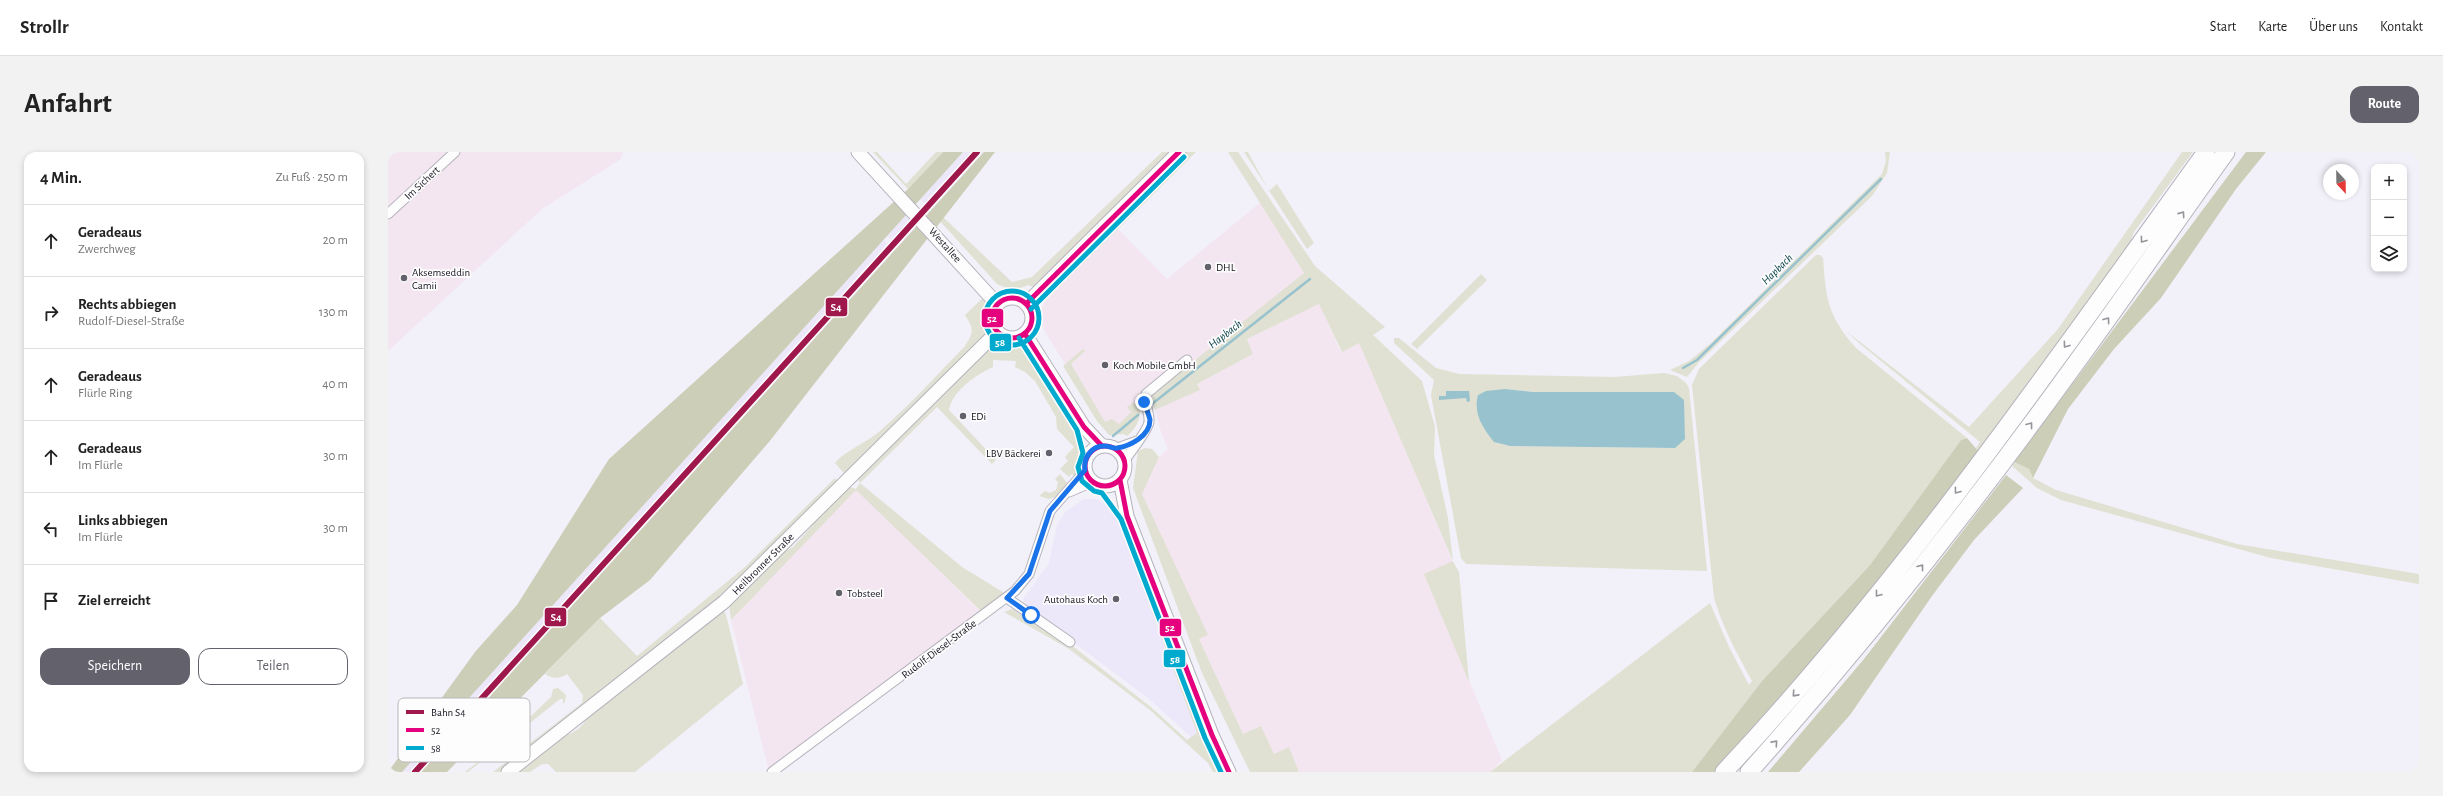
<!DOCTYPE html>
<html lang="de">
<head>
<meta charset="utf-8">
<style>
  body { margin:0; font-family:"Alegreya Sans",sans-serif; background:#f2f2f2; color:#222 }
  .controls { position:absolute; right:12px; top:12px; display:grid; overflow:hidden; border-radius:8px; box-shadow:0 2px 6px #0003 }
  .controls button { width:36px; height:36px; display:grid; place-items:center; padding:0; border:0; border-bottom:1px solid #e0e0e0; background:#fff; color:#222; font:20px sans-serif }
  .compass { position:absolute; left:1935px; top:12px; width:36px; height:36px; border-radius:50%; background:#fff; box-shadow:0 2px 6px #0003; rotate:158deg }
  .stop { position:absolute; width:12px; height:12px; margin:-9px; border:3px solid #1a73e8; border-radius:50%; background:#fff }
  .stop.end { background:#1a73e8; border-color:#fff; box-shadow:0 1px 4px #0008 }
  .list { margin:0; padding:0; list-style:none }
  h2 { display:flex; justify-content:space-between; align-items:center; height:52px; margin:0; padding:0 16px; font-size:17px }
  h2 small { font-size:13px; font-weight:400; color:#767676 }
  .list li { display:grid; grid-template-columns:26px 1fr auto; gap:12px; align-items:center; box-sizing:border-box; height:72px; padding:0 16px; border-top:1px solid #e0e0e0 }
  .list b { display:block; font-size:15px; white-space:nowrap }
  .list p { margin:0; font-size:13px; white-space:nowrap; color:#767676 }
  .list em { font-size:13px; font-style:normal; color:#767676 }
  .actions { display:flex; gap:8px; padding:12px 16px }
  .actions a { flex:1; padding:9px 0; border:1px solid #63616b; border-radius:12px; text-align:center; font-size:14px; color:#63616b }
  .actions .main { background:#63616b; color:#fff }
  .icon { flex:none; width:22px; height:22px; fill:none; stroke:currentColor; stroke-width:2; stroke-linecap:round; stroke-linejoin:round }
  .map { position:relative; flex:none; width:2031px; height:620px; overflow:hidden; border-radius:12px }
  header { display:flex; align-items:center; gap:24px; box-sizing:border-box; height:56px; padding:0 20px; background:#fff; border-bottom:1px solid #e0e0e0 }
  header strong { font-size:19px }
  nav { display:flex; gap:22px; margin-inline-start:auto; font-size:14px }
  .intro { display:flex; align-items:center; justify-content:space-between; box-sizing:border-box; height:96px; padding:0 24px }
  h1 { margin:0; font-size:28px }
  .button { padding:10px 18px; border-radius:12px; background:#63616b; color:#fff; font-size:14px; font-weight:700 }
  main { display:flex; gap:24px; padding:0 24px }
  aside { flex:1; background:#fff; border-radius:12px; box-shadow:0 2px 6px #0003 }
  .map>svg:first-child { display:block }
</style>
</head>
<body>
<header>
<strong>Strollr</strong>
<nav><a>Start</a><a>Karte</a><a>Über uns</a><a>Kontakt</a></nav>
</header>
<div class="intro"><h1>Anfahrt</h1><a class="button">Route</a></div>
<main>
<aside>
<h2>4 Min.<small>Zu Fuß · 250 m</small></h2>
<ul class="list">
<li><svg class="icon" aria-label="ahead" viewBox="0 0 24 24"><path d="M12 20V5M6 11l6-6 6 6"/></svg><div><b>Geradeaus</b><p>Zwerchweg</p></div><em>20 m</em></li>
<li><svg class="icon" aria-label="right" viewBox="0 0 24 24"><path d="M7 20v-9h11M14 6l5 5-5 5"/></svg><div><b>Rechts abbiegen</b><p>Rudolf-Diesel-Straße</p></div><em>130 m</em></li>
<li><svg class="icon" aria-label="ahead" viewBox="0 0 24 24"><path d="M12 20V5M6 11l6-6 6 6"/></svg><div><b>Geradeaus</b><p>Flürle Ring</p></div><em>40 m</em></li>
<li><svg class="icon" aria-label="ahead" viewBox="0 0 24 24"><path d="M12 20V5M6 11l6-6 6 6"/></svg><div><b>Geradeaus</b><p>Im Flürle</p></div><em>30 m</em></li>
<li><svg class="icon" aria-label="left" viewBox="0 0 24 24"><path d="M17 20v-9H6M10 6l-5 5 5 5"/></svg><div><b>Links abbiegen</b><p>Im Flürle</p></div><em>30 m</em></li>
<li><svg class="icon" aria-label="arrive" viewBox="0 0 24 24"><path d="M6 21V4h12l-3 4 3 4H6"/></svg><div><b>Ziel erreicht</b></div></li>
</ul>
<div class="actions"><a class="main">Speichern</a><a>Teilen</a></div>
</aside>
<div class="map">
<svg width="2031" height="620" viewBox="0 0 2031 620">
  <rect width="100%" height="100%" fill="#f2f0f8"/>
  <!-- built -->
  <path fill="#ece8f9" d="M 575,0 L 596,0 L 543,59 L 532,47 Z
    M 520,60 L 531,72 L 511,94 L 499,84 Z
    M 495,88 L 507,99 L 33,620 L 14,620 Z
    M 696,347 L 708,347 L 720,353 L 728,363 L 809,581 L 803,585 L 760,546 L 639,455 L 635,447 L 661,411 L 669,373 L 677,360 Z"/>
  <!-- industrial -->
  <path fill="#f4e6f0" d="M 0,0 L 235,0 L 233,7 L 154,57 L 0,199 Z
    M 873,50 L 916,121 L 721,283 L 656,178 L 653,160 L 657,149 L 730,77 L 779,127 Z
    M 931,152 L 953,200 L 971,190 L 1065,410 L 1037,422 L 1114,608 L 1102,620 L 911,620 L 901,595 L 886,602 L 873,574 L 855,582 L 811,487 L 819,483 L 754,342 L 771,305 L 780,297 L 773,280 L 767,258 L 811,238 L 809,232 L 865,202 L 859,187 Z
    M 468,337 L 593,460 L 381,619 L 343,468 Z"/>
  <!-- green -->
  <path fill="#e0e1d2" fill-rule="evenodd" d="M 485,0 L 489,0 L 518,32 L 548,0 L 555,0 L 520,37 Z
    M 774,0 L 785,0 L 645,135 L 640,133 C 631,138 618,137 609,132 L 552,69 L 555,65 L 624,130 L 644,125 Z
    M 796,0 L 808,0 L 657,149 L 653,145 Z
    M 840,0 L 850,0 L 927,114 L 997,175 L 985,183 L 1034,229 L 1047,275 L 1046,303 L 1060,366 L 1065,410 L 1071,420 L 1081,530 L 1036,422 L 1065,409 L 971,191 L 954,200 L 931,152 L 859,187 L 865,202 L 809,232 L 812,238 L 767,258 L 763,249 L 766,241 L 916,121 Z
    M 856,0 L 860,0 L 881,39 L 889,32 L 926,91 L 919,97 Z
    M 1497,0 L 1502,0 L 1499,21 L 1484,44 L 1311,210 L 1299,225 L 1282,218 L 1301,209 L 1322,192 L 1494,22 L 1498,9 Z
    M 1794,0 L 1805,0 L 1746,80 L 1740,98 L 1591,300 L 1588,296 L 1592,290 L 1471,191 L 1458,179 L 1581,275 L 1670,177 Z
    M 1428,103 L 1432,103 L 1435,106 C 1438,148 1440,164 1468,196 L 1579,286 L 1573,288 L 1482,413 L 1374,529 L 1304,620 L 1102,620 L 1322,451 L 1341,495 L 1361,533 L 1364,529 C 1349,502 1335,476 1326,446 L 1304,233 L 1311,217 Z
    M 1093,122 L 1099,128 L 1029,197 L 1023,192 Z
    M 600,141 L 609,152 L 604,165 L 609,180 L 461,327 L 447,311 C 455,300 480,290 492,279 C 522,253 549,223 577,194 C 586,180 586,177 577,163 Z
    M 1006,186 L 1011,186 L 1048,216 L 1071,222 L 1227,225 L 1276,221 L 1289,224 L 1298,231 L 1301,236 L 1319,419 L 1078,412 L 1073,406 L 1043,243 L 1046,228 L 1006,191 ZM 1117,237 L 1145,240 L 1287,296 L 1122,294 L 1106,290 Z
    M 612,191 C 627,190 635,194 645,205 L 686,269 L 696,292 L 697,300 L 688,325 L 684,322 L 681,325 L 672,317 L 680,309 L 677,305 L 686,295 L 669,277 L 668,265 L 647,229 L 637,220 L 627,215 L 628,209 L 605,208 L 605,215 C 589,222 564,239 561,258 L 608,308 L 604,312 L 549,255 L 472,331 L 574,415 L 618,442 L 594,460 L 468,338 L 343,468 L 341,451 L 389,404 L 405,395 L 424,374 L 431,362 L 456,338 L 462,335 L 468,337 L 472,331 L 470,327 L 472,321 L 604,194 Z
    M 695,197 L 697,199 L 683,212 L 717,270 L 724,267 L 731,272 L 743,260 L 739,255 L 745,251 L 751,253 C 755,264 748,277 739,284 L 736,282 L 721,283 L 709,269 L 675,214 Z
    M 757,296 L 764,297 L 771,305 L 754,342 L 820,483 L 811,487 L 855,582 L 873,574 L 886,602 L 901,595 L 911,620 L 862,620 L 814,521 L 745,336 L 750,299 Z
    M 1626,310 L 1641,317 L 1645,326 L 1668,338 L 1849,392 L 2031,422 L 2031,432 L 1883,406 L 1673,348 L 1649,336 L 1624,314 Z
    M 672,322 L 680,332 L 667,345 L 661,347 L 651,344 L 657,339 L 662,341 L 668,338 L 670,330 L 667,327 Z
    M 447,326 L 451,331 L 333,448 L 116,620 L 105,620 L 194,551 L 195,543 L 179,522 C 172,527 164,527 157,522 L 212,466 L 249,504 L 357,415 Z
    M 725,350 L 737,369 L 835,620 L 825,620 L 820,611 L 762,558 L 681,497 L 616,460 L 624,457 L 682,492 L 764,556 L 799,588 L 809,581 L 728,363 L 720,353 Z
    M 331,459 L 336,459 L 338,463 L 355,532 L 247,620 L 168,620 L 160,612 L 154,612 L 142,620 L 129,620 L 175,584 C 186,582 197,573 201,562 Z
    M 170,536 L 178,543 L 177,550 L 175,552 L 175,547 L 172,547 L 128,582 L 128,589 L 126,590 L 118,580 L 123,576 L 125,581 L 163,545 L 165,537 Z
    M 115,587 L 120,593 L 118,597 L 115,592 L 80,620 L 77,620 L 109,595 L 110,588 Z"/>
  <!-- forest -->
  <path fill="#cdceb8" d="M 555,0 L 575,0 L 14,620 L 0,620 L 87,500 L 129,453 L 221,307 L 520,37 Z
    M 596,0 L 607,0 L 381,290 L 262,428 L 212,466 L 59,620 L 33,620 Z
    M 1858,0 L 1878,0 L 1848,37 L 1773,146 L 1726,197 L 1680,257 L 1645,326 L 1641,317 L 1626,310 Z
    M 1579,286 L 1591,300 L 1442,489 L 1327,620 L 1304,620 L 1374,529 L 1482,413 L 1573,288 Z
    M 1618,323 L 1635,336 L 1586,388 L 1544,444 L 1462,563 L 1411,620 L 1380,620 L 1476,507 Z"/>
  <!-- water -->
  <path fill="#98c2cd" d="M 1117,237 L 1145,240 L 1286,240 L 1296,248 L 1297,287 L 1287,296 L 1122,294 L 1106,290 C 1095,276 1085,262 1090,243 L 1098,239 Z
    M 1058,239 L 1081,239 L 1082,249 L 1079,250 L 1078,246 L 1051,248 L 1051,244 L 1058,244 Z"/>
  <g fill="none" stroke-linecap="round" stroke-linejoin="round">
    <!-- stream -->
    <path stroke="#98c2cd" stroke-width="2.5" d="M 1295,216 L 1309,208 L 1493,27
      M 764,252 L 922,127
      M 725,284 L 750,263"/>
    <!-- minor casing -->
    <g stroke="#b5b3bc" stroke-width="11">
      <path id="minor" d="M 0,62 L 67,0
        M 727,297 L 749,289
        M 736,309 C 742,301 760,278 761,270 C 762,260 756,253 758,242 L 799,208
        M 681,340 L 704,330
        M 619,446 L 682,490
        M 384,620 L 627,439 L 641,422 L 662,359 L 697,319"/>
    </g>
    <!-- secondary casing -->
    <g stroke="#b5b3bc" stroke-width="15">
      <path id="secondary" d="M 470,0 L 609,152
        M604 166a20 20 0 1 1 40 0a20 20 0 1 1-40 0Z
        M 638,152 L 791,0
        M 637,182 L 696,275 L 714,294
        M697 314a20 20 0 1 1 40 0a20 20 0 1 1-40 0Z
        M 732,328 L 739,364 L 824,583 L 841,620
        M 120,620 L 336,450 L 609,180"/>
    </g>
    <!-- motorway casing -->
    <g stroke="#b5b3bc" stroke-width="19">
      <path id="motorway" d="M 1336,620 C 1515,429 1665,212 1818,0
        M 1361,620 C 1476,491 1584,355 1685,215 C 1737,144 1787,71 1838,0"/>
    </g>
    <!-- minor -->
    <use href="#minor" stroke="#fdfdfe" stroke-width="9"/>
    <!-- secondary -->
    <use href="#secondary" stroke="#fdfdfe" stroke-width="13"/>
    <!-- motorway -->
    <use href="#motorway" stroke="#fdfdfe" stroke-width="17"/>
    <!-- bus-1 casing -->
    <g stroke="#fdfdfd" stroke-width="8">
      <path id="bus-1" d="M604 166a20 20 0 1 1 40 0a20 20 0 1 1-40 0Z
        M 638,152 L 791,0
        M 637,182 L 696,275 L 714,294
        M697 314a20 20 0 1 1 40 0a20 20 0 1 1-40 0Z
        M 732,328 L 739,364 L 824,583 L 841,620"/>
    </g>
    <!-- bus-2 casing -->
    <g stroke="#fdfdfd" stroke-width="8">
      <path id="bus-2" d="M597 166a27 27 0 1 1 54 0a27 27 0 1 1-54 0Z
        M 643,157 L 796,5
        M 631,186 L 689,278 L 695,301 L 690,315 L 694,329 L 706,339 L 714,341 L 733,367 L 817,586 L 833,620"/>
    </g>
    <!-- bus-1 -->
    <use href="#bus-1" stroke="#e5007d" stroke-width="5"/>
    <!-- bus-2 -->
    <use href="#bus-2" stroke="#00a9ce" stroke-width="5"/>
    <!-- rail-1 casing -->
    <g stroke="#fdfdfd" stroke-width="9">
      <path id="rail-1" d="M 27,620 L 589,0"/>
    </g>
    <!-- rail-1 -->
    <use href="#rail-1" stroke="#9f184c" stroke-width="6"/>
  </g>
  <!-- one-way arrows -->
  <defs><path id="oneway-chevron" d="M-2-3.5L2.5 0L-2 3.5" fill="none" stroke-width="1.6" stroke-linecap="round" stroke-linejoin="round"/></defs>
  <g stroke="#95949a">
    <use href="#oneway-chevron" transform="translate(1794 62) rotate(-55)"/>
    <use href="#oneway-chevron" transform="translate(1755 88) rotate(126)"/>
    <use href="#oneway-chevron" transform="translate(1719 168) rotate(-54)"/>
    <use href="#oneway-chevron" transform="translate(1678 193) rotate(126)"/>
    <use href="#oneway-chevron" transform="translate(1642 273) rotate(-53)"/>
    <use href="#oneway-chevron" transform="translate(1569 339) rotate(127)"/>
    <use href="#oneway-chevron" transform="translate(1533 415) rotate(-52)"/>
    <use href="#oneway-chevron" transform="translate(1490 442) rotate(128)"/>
    <use href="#oneway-chevron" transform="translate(1407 542) rotate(132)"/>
    <use href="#oneway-chevron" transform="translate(1387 591) rotate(-48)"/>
  </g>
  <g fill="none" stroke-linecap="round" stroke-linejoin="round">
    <!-- route -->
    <path stroke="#1a73e8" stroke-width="5" d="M 643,463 L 619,446 L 641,422 L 662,359 L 697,318 C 695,306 704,293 717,294 C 721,294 726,297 729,296 C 742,294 762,284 762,268 C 761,263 758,256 756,250"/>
  </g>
  <!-- markers -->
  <g fill="#63616b" stroke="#fdfdfd" stroke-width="1.5">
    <circle cx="820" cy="115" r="4"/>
    <circle cx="16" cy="126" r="4"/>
    <circle cx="717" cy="213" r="4"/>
    <circle cx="575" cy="264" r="4"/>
    <circle cx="661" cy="301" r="4"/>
    <circle cx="451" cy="441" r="4"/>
    <circle cx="728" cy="447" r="4"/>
  </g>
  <g text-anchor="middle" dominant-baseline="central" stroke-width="3.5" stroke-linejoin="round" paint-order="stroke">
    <!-- street labels -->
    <g font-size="11" fill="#16141f" stroke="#fdfdfd">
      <text transform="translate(34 31) rotate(-43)">Im Sichert</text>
      <text transform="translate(557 93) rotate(48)">Westallee</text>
      <text transform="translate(375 412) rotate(-45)">Heilbronner Straße</text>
      <text transform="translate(551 497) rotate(-37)">Rudolf-Diesel-Straße</text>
    </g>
    <!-- poi labels -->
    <g font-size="11" fill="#16141f" stroke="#fdfdfd" text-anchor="start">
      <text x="828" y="115">DHL</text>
      <text x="24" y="120">Aksemseddin<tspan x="24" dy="13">Camii</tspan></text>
      <text x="725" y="213">Koch Mobile GmbH</text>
      <text x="583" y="264">EDi</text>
      <text x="653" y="301" text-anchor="end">LBV Bäckerei</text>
      <text x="459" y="441">Tobsteel</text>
      <text x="720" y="447" text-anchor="end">Autohaus Koch</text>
    </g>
    <!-- water labels -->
    <g font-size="12" font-style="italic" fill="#003c44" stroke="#fdfdfd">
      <text transform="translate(1389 117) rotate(-44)">Hapbach</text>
      <text transform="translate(837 182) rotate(-38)">Hapbach</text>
    </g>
  </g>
  <!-- legend -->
  <rect x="10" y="546" width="132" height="64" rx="6" fill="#fdfdfd" stroke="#b8b7ba" stroke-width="1"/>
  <rect x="18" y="558" width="18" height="4" fill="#9f184c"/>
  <rect x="18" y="576" width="18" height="4" fill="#e5007d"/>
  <rect x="18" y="594" width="18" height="4" fill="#00a9ce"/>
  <g font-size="11" fill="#16141f">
    <text x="43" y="564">Bahn S4</text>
    <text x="43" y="582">52</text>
    <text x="43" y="600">58</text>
  </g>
  <g stroke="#fdfdfd" stroke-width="1.5">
    <rect x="437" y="145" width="23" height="20" rx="4" fill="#9f184c"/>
    <rect x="593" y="156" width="23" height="20" rx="4" fill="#e5007d"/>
    <rect x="601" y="181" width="23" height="19" rx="4" fill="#00a9ce"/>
    <rect x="156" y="455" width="23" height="20" rx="4" fill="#9f184c"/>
    <rect x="771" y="466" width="23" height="19" rx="4" fill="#e5007d"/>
    <rect x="775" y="497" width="23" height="19" rx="4" fill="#00a9ce"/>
  </g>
  <g font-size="11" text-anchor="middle" font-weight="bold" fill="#fff">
    <text x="448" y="159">S4</text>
    <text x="604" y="170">52</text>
    <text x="612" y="194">58</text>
    <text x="168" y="469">S4</text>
    <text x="782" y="479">52</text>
    <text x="787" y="511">58</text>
  </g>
</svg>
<div class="controls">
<button>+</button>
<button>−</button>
<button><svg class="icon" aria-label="layers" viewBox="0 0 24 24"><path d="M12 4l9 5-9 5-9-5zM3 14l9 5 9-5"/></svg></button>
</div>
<svg class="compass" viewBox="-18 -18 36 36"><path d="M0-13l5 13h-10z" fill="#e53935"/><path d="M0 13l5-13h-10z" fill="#767676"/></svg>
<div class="stop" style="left:643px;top:463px"></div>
<div class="stop end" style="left:756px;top:250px"></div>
</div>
</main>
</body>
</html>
